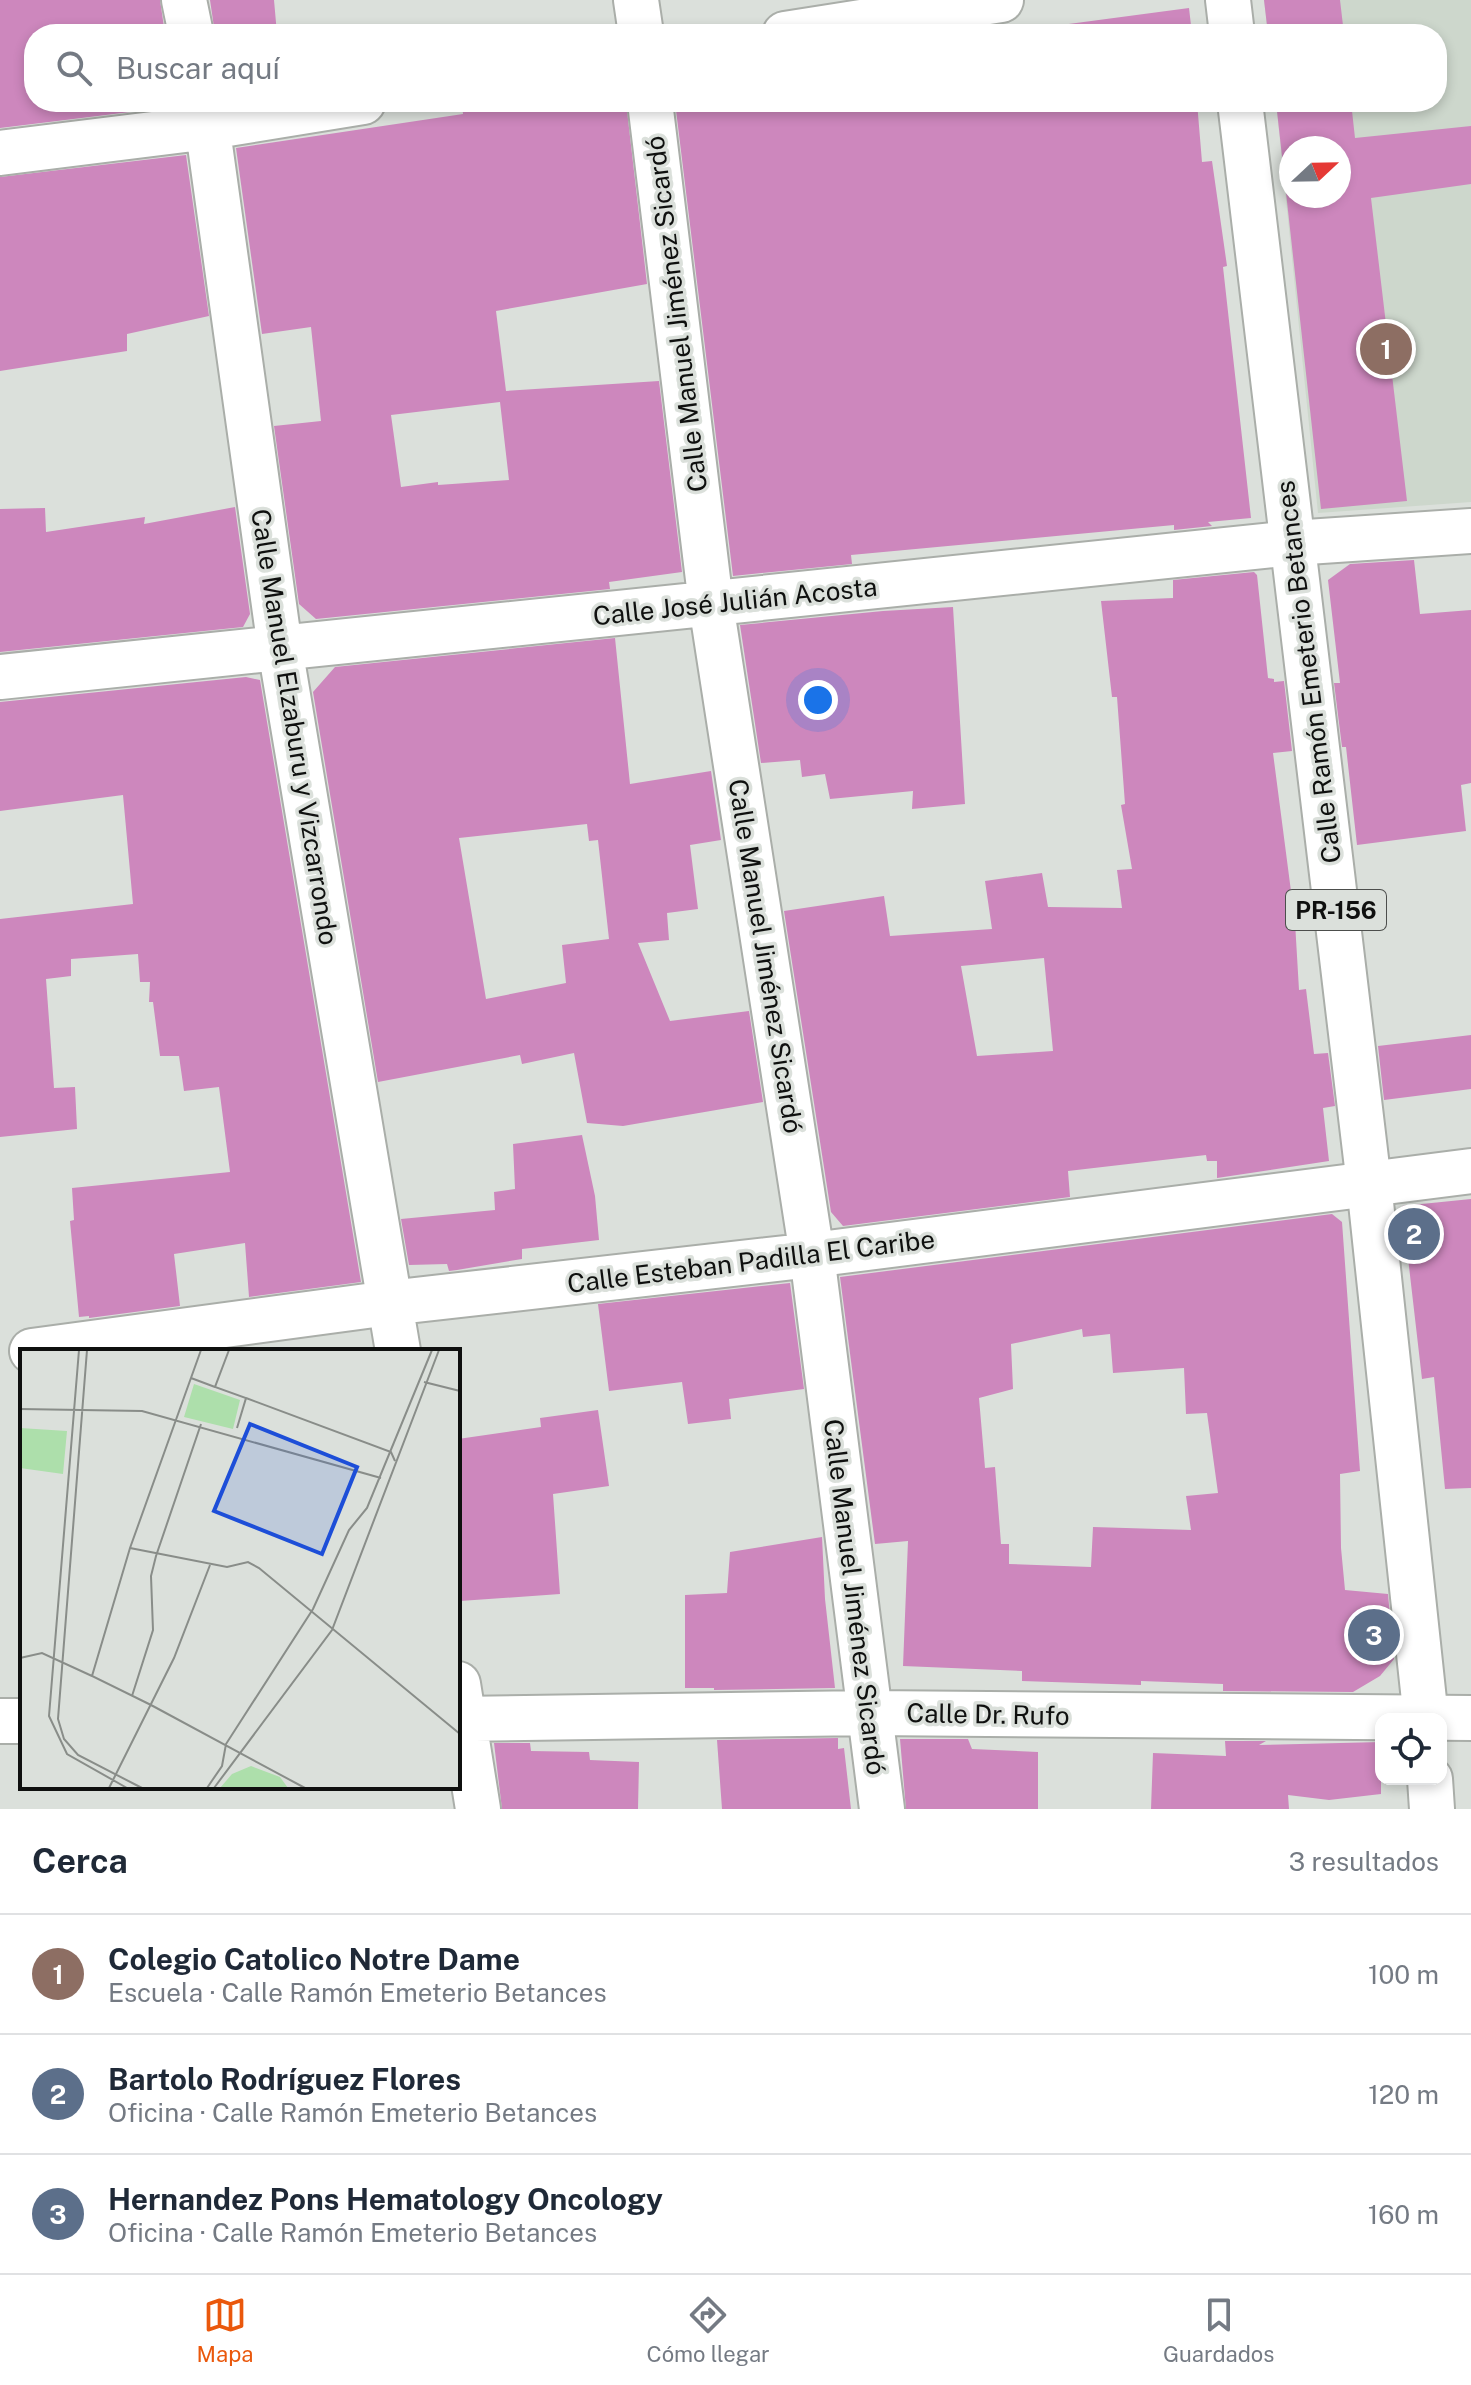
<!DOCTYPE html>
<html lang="es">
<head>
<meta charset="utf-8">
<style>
  body { margin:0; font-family:"Public Sans",sans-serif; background:#f6f6f7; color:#1f2937 }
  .controls { position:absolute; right:24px; bottom:24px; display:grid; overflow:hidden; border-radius:16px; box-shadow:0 4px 12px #0003 }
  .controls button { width:72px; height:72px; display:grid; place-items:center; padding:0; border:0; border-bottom:2px solid #e0e1e3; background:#fff; color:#1f2937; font:40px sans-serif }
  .compass { position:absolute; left:1279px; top:136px; width:72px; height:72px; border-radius:50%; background:#fff; box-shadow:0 4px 12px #0003; rotate:68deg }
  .you { position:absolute; left:818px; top:700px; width:28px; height:28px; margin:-20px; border:6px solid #fff; border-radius:50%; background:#1a73e8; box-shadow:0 0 0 12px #1a73e833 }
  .badge { display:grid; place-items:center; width:52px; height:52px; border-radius:50%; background:#ea580c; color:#fff; font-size:26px; font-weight:700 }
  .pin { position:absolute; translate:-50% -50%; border:4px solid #fff; box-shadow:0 2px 8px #0006 }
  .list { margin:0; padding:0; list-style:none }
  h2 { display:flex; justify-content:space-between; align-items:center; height:104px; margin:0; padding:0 32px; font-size:34px }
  h2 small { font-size:26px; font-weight:400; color:#747a83 }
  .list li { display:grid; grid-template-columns:52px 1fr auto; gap:24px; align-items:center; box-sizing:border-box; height:120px; padding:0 32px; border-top:2px solid #e0e1e3 }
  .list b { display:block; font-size:30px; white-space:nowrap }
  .list p { margin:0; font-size:26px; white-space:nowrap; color:#747a83 }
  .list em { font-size:26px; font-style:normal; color:#747a83 }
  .icon { flex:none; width:44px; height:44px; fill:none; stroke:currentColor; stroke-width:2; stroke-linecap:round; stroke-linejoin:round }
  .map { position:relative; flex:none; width:1471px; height:1809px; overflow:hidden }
  .search { position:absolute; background:#fff; box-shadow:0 4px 12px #0003; left:24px; right:24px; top:24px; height:88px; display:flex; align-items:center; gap:20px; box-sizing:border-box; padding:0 28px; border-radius:32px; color:#747a83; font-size:30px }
  .sheet { height:464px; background:#fff }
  nav { display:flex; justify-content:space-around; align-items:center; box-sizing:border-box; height:112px; border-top:2px solid #e0e1e3; background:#fff; font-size:22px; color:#747a83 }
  nav a { display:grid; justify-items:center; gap:4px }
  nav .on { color:#ea580c }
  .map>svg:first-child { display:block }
</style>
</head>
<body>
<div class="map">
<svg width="1471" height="1809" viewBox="0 0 1471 1809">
  <rect width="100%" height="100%" fill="#dbe0db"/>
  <!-- built -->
  <path fill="#cdd7cc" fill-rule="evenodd" d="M 1264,0 L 1471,0 L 1471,502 L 1318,513 L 1276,102 L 1437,102 L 1437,34 L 1268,34 ZM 1291,148 L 1339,148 L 1339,196 L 1291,196 Z"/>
  <!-- building -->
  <path fill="#cd87bd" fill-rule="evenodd" d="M 0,0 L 160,0 L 165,34 L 34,34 L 34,102 L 180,102 L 179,106 L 0,128 Z
    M 210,0 L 274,0 L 277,34 L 215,34 Z
    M 1264,0 L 1340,0 L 1344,34 L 1268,34 Z
    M 1189,8 L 1192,34 L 994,34 Z
    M 484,102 L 626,102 L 647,284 L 496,311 L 506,391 L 659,381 L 682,572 L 609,582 L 610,589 L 316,619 L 299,604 L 274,426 L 321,421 L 311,327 L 262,334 L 236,148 L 463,114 L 462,105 ZM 500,402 L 509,480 L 438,485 L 438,482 L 401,487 L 391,415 Z
    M 675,102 L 1197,102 L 1202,162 L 1212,161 L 1227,266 L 1223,267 L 1251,518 L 1208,522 L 1212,526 L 1174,530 L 1174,525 L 851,555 L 852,564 L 733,576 Z
    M 1276,102 L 1351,102 L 1355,138 L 1471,126 L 1471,184 L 1371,198 L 1407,501 L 1321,509 ZM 1291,148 L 1339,148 L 1339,196 L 1291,196 Z
    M 186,155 L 209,316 L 127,334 L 127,351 L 0,371 L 0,177 Z
    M 235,507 L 250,614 L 243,627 L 0,652 L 0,509 L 45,508 L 46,532 L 145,517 L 144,524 Z
    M 1414,560 L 1420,614 L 1471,610 L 1471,783 L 1461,785 L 1466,831 L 1357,845 L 1346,747 L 1342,747 L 1334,683 L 1340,683 L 1328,580 L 1350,564 Z
    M 1254,572 L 1257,575 L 1268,678 L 1274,679 L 1274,682 L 1284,681 L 1292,751 L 1273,753 L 1295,922 L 1299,990 L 1306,989 L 1314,1054 L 1328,1053 L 1335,1106 L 1323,1108 L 1329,1161 L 1217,1178 L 1217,1161 L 1207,1161 L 1206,1155 L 1068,1171 L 1070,1197 L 843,1226 L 831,1212 L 784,911 L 884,896 L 890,936 L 992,929 L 985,881 L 1042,873 L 1048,907 L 1122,908 L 1117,870 L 1132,869 L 1121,805 L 1125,804 L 1117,697 L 1112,697 L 1101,601 L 1173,598 L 1173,580 ZM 1044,958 L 1053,1051 L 977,1056 L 961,966 Z
    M 953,607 L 965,804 L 912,809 L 913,791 L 830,799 L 825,774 L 802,777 L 800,760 L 761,763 L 740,625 L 883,611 Z
    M 615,638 L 630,784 L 711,771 L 721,840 L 690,845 L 698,909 L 667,913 L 669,940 L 638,943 L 670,1021 L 749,1011 L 763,1102 L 623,1126 L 587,1123 L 574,1053 L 522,1064 L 520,1055 L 378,1082 L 313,692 L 335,667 ZM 587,824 L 589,841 L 598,840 L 609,939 L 562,945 L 566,983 L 486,999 L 459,838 Z
    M 246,677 L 260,680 L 361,1282 L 249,1297 L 245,1243 L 174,1254 L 180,1306 L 89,1318 L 89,1316 L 79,1317 L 70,1221 L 74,1220 L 72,1188 L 230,1172 L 219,1087 L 184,1091 L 179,1056 L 160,1056 L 153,1002 L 149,1002 L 150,982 L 140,982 L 138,954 L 71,959 L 71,976 L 46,979 L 54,1088 L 75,1087 L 77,1129 L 0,1137 L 0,919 L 133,904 L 123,795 L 0,811 L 0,702 Z
    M 1471,1035 L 1471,1089 L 1384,1100 L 1378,1046 Z
    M 582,1135 L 595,1196 L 599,1240 L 522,1249 L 522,1259 L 457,1270 L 449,1271 L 447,1264 L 409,1265 L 401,1219 L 495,1210 L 494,1192 L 515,1189 L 513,1144 Z
    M 1471,1199 L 1471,1488 L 1445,1489 L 1434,1377 L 1422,1379 L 1402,1206 Z
    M 1332,1214 L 1342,1222 L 1360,1471 L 1340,1474 L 1341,1548 L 1345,1590 L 1388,1594 L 1394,1659 L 1380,1676 L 1353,1692 L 1223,1691 L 1223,1684 L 1141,1681 L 1141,1685 L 1022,1681 L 1022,1671 L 903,1666 L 908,1541 L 875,1544 L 840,1277 ZM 1082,1329 L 1083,1337 L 1110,1334 L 1113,1373 L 1184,1368 L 1186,1414 L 1207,1413 L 1218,1493 L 1186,1496 L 1191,1530 L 1093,1527 L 1091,1567 L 1009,1564 L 1009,1544 L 1001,1544 L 995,1467 L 985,1468 L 979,1398 L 1013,1389 L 1011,1344 Z
    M 790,1283 L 804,1389 L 729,1399 L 731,1419 L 688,1424 L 682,1382 L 609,1391 L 598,1304 Z
    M 598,1410 L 609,1486 L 553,1494 L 560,1594 L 460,1601 L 458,1439 L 541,1427 L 540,1418 Z
    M 822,1537 L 825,1599 L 835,1688 L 714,1690 L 714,1688 L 685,1688 L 685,1595 L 727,1593 L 730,1552 Z
    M 838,1738 L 838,1749 L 844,1748 L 851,1809 L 722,1809 L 717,1740 Z
    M 900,1739 L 968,1739 L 972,1749 L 1038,1752 L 1038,1809 L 906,1809 Z
    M 1225,1741 L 1266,1741 L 1259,1745 L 1381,1742 L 1381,1794 L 1329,1800 L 1288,1795 L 1289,1809 L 1151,1809 L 1153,1753 L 1226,1756 Z
    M 494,1743 L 530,1743 L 531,1751 L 589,1752 L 590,1760 L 639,1762 L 638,1809 L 502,1809 Z"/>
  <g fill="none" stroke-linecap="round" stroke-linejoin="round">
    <!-- minor casing -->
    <g stroke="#aaaea9" stroke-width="48">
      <path id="minor" d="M 184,0 L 191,34
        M 636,0 L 641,34
        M 785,34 L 1001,0
        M 204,102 L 280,648 L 398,1351
        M 650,102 L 711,604 L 812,1255 L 882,1809
        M 0,153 L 209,127 L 363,102
        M 0,677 L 1292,543 L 1471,531
        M 32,1351 L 389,1303 L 812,1255 L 1471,1171
        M 458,1684 L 478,1809
        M 458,1719 L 869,1713 L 1471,1718
        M 0,1721 L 22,1721"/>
    </g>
    <!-- major casing -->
    <g stroke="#aaaea9" stroke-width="48">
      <path id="major" d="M 1228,0 L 1232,34
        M 1240,102 L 1369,1184 L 1426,1719
        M 1430,1779 L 1432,1809"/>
    </g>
    <!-- minor -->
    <use href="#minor" stroke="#fff" stroke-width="44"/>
    <!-- major -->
    <use href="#major" stroke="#fff" stroke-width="44"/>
  </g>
  <g text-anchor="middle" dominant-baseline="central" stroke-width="7" stroke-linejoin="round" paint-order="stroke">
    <!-- shield labels -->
    <rect fill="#dbe0db" stroke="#4c4e4c" stroke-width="2" x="1286" y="890" width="100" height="40" rx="6"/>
    <g font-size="24" font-weight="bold" fill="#0f100f">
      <text x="1336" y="910">PR-156</text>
    </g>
    <!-- street labels -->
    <g font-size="26" fill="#0f100f" stroke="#dbe0db">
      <text transform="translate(676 314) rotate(-97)">Calle Manuel Jiménez Sicardó</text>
      <text transform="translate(735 601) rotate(-6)">Calle José Julián Acosta</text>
      <text transform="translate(1308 672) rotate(-97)">Calle Ramón Emeterio Betances</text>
      <text transform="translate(295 727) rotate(81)">Calle Manuel Elzaburu y Vizcarrondo</text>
      <text transform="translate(766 956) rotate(81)">Calle Manuel Jiménez Sicardó</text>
      <text transform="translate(751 1261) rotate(-7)">Calle Esteban Padilla El Caribe</text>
      <text transform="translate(855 1597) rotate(83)">Calle Manuel Jiménez Sicardó</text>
      <text transform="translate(988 1714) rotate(1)">Calle Dr. Rufo</text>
    </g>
  </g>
  <!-- overview -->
  <g transform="translate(20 1349)">
    <rect width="440" height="440" fill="#dbe0db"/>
    <path d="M 174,35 L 220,51 L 213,80 L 164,68 ZM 0,79 L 47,82 L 43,125 L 0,119 ZM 231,417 L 260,428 L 268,439 L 200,439 L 212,425 Z" fill="#addfab"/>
    <path fill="none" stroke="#898d89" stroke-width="2" d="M 59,1 L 29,367 L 47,405 L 107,439M 67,1 L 38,370 L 44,390 L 58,406 L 122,439M 209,1 L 195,38 L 226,49 L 217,79M 171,29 L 195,38M 404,33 L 440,42M 226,49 L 371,103 L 375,112M 0,60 L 122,62 L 361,129M 110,199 L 207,218 L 228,213 L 239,219 L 440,385M 0,309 L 22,304 L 72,327M 112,347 L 133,281 L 131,227 L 136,207 L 181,75M 131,356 L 285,439M 131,356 L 72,327 L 110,199 L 181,1M 89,439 L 154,309 L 190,216M 187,439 L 202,417 L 206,395 L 293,260 L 329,181 L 347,159 L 412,1M 194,439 L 312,281 L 419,1"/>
    <path fill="#1d4ed8" fill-opacity="0.15" stroke="#1d4ed8" stroke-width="4" d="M 230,75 L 337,118 L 302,205 L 194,162 Z"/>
    <rect width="440" height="440" fill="none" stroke="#0f100f" stroke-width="4"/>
  </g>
</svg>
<div class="controls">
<button><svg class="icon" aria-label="locate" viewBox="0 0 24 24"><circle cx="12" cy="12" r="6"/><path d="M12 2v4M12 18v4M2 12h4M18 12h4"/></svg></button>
</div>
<svg class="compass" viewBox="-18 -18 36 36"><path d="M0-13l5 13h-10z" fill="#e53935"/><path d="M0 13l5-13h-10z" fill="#747a83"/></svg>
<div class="you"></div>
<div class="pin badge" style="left:1386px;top:349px;background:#8d6e63">1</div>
<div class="pin badge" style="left:1414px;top:1234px;background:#5c6f8a">2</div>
<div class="pin badge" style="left:1374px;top:1635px;background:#5c6f8a">3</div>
<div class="search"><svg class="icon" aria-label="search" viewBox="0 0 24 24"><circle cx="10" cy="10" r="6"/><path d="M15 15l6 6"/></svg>Buscar aquí</div>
</div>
<section class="sheet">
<h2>Cerca<small>3 resultados</small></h2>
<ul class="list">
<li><span class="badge" style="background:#8d6e63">1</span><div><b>Colegio Catolico Notre Dame</b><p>Escuela · Calle Ramón Emeterio Betances</p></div><em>100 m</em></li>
<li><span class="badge" style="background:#5c6f8a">2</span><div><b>Bartolo Rodríguez Flores</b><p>Oficina · Calle Ramón Emeterio Betances</p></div><em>120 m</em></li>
<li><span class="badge" style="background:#5c6f8a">3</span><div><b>Hernandez Pons Hematology Oncology</b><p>Oficina · Calle Ramón Emeterio Betances</p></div><em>160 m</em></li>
</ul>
</section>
<nav>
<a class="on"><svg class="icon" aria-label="map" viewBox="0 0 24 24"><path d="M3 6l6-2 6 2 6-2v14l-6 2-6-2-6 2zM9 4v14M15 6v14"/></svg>Mapa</a>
<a><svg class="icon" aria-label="directions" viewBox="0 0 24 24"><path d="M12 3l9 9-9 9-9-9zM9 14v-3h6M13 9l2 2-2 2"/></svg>Cómo llegar</a>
<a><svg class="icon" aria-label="saved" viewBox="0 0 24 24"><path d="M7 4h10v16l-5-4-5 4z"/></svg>Guardados</a>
</nav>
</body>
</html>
